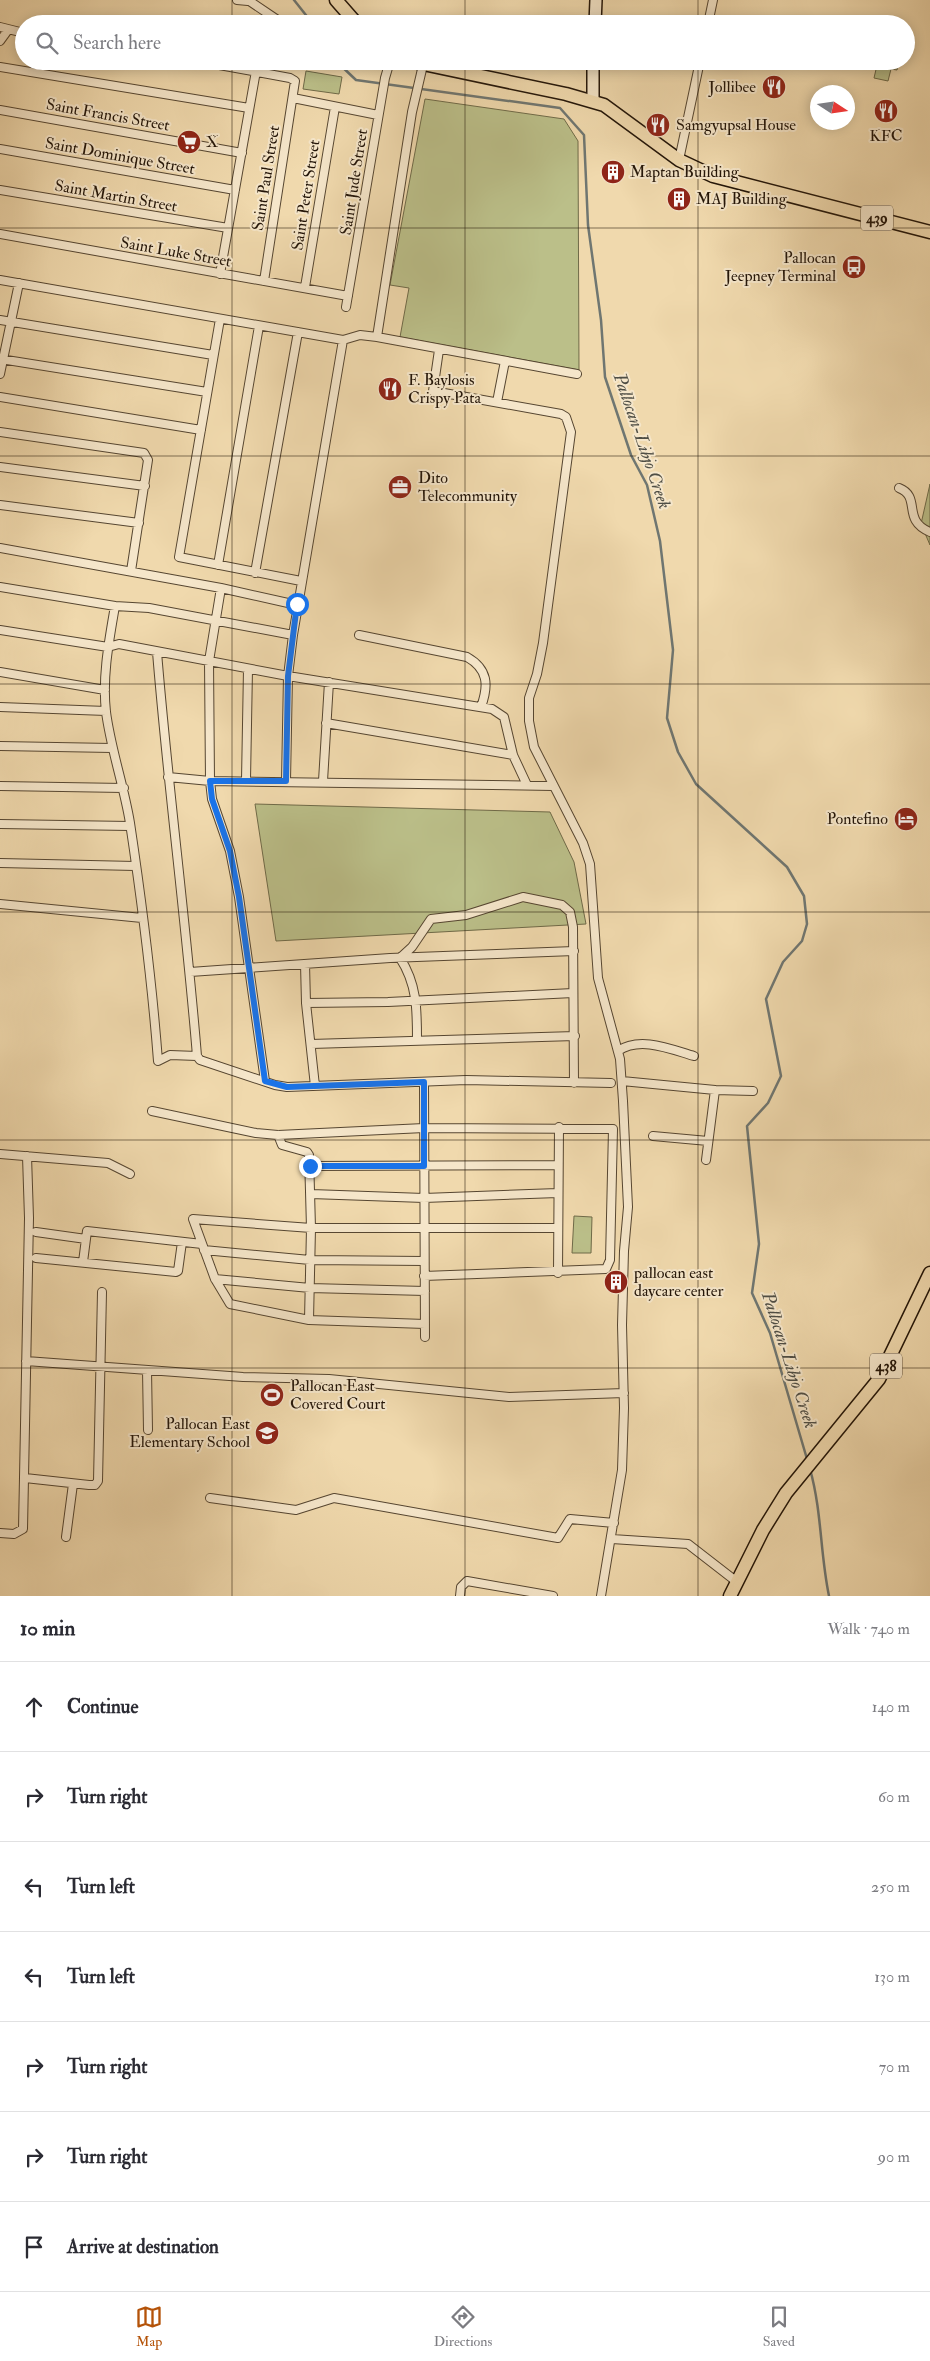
<!DOCTYPE html>
<html lang="en">
<head>
<meta charset="utf-8">
<style>
  body { margin:0; font-family:"IM FELL Double Pica",serif; background:#f7f7f7; color:#2b2b33 }
  .compass { position:absolute; left:810px; top:85px; width:45px; height:45px; border-radius:50%; background:#fff; box-shadow:0 2px 12px #0003; rotate:102deg }
  .stop { position:absolute; width:15px; height:15px; margin:-11px; border:4px solid #1a73e8; border-radius:50%; background:#fff }
  .stop.end { background:#1a73e8; border-color:#fff; box-shadow:0 1px 5px #0008 }
  .list { margin:0; padding:0; list-style:none }
  h2 { display:flex; justify-content:space-between; align-items:center; height:65px; margin:0; padding:0 20px; font-size:21px }
  h2 small { font-size:16px; font-weight:400; color:#7c7c81 }
  .list li { display:grid; grid-template-columns:32px 1fr auto; gap:15px; align-items:center; box-sizing:border-box; height:90px; padding:0 20px; border-top:1px solid #e1e1e2 }
  .list b { display:block; font-size:19px; white-space:nowrap }
  .list em { font-size:16px; font-style:normal; color:#7c7c81 }
  .icon { flex:none; width:28px; height:28px; fill:none; stroke:currentColor; stroke-width:2; stroke-linecap:round; stroke-linejoin:round }
  .map { position:relative; flex:none; width:930px; height:1596px; overflow:hidden }
  .search { position:absolute; background:#fff; box-shadow:0 2px 12px #0003; left:15px; right:15px; top:15px; height:55px; display:flex; align-items:center; gap:12px; box-sizing:border-box; padding:0 18px; border-radius:28px; color:#7c7c81; font-size:19px }
  .sheet { height:695px; background:#fff }
  nav { display:flex; justify-content:space-around; align-items:center; box-sizing:border-box; height:70px; border-top:1px solid #e1e1e2; background:#fff; font-size:14px; color:#7c7c81 }
  nav a { display:grid; justify-items:center; gap:2px }
  nav .on { color:#b45309 }
  .map>svg:first-child { display:block }
</style>
</head>
<body>
<div class="map">
<svg width="930" height="1596" viewBox="0 0 930 1596">
  <rect width="100%" height="100%" fill="#f0d9ad"/>
  <filter id="stains"><feTurbulence type="fractalNoise" baseFrequency=".004" numOctaves="4"/><feColorMatrix values="0 0 0 0 .2 0 0 0 0 .09 0 0 0 0 .02 0 0 0 .5 -.17"/></filter>
  <radialGradient id="worn" r=".72"><stop offset=".6" stop-color="#630" stop-opacity="0"/><stop offset="1" stop-color="#630" stop-opacity=".3"/></radialGradient>
  <!-- green -->
  <path fill="#bbbf89" stroke="#6f6a48" d="M 878,61 L 899,61 L 897,70 L 891,69 L 888,81 L 874,78 Z
    M 306,71 L 342,77 L 339,94 L 303,89 Z
    M 425,99 L 564,119 L 578,141 L 579,370 L 400,337 L 409,288 L 390,285 Z
    M 930,484 L 930,545 L 921,524 Z
    M 255,804 L 550,812 L 574,862 L 586,924 L 276,941 Z
    M 574,1216 L 592,1217 L 591,1253 L 572,1253 Z"/>
  <g fill="none" stroke-linecap="round" stroke-linejoin="round">
    <!-- stream -->
    <path stroke="#6f7671" stroke-width="2.5" d="M 294,0 L 313,24
      M 336,61 L 356,80 L 560,108 L 584,135 L 588,225 L 601,320 L 605,377 L 631,455 L 647,485 L 660,541 L 673,650 L 667,718 L 678,752 L 696,784 L 787,867 L 804,896 L 807,924 L 802,941 L 783,962 L 766,999 L 781,1076 L 768,1103 L 747,1126 L 759,1244 L 752,1293 L 770,1333 L 807,1459
      M 810,1469 C 822,1512 820,1553 829,1596"/>
    <!-- street casing -->
    <g stroke="#564631" stroke-width="10">
      <path id="street" d="M 237,0 L 248,1
        M 248,0 L 282,23
        M 708,24 L 713,0
        M 0,27 L 24,33
        M 0,41 L 8,30
        M 197,61 L 290,78 L 295,81 L 264,281
        M 0,67 L 249,108
        M 293,98 L 378,115
        M 0,110 L 242,153
        M 0,149 L 235,190
        M 679,160 L 700,61
        M 0,190 L 228,228
        M 0,234 L 348,296
        M 220,274 L 256,71
        M 0,280 L 343,340 L 360,335 L 377,337 L 577,374
        M 305,287 L 335,107
        M 346,307 L 385,78 L 390,61
        M 220,319 L 179,557 L 301,581
        M 0,320 L 213,355
        M 377,337 L 412,112 L 423,65
        M 439,350 L 433,391 L 561,414 L 566,417 L 571,432 L 543,643 L 537,674 L 529,698 L 529,721 L 534,747 L 583,843 L 590,864 L 598,978 L 620,1059 L 623,1101 L 628,1207 L 624,1251 L 622,1325 L 624,1408 L 622,1470 L 601,1596
        M 0,359 L 207,392
        M 0,374 L 19,283
        M 0,397 L 201,430
        M 497,402 L 505,361
        M 0,432 L 144,453 L 148,460 L 131,571
        M 0,467 L 145,486
        M 899,488 C 922,497 901,520 930,532
        M 0,505 L 139,523
        M 0,548 L 221,588 L 297,605
        M 218,565 L 259,326
        M 255,573 L 298,332
        M 0,587 L 115,606 L 149,608 L 293,635
        M 221,588 L 209,661 L 210,781 L 212,799 L 230,851 L 239,897 L 265,1081
        M 115,606 C 109,641 102,677 106,712 C 111,750 124,786 130,823 C 142,903 152,982 158,1061 L 170,1055 L 197,1056
        M 0,630 L 108,647 L 119,644 L 288,676 L 492,709 L 504,717 L 513,755 L 527,785
        M 359,635 L 467,657 C 488,669 489,685 481,707
        M 157,652 C 168,787 186,921 197,1056 L 200,1060 L 275,1085 L 287,1087 L 466,1080 L 611,1083
        M 0,672 L 105,690
        M 0,707 L 106,711
        M 326,723 L 513,755
        M 0,746 L 112,748
        M 168,777 L 210,781 L 553,786
        M 246,780 L 248,669
        M 286,781 L 288,676 L 293,635 L 343,340
        M 323,781 L 329,682
        M 0,786 L 124,788
        M 0,824 L 130,826
        M 0,863 L 135,866
        M 0,904 L 142,918
        M 305,964 L 306,1003 L 315,1086
        M 190,972 L 390,958 L 574,951
        M 306,1003 L 388,1002 L 573,993
        M 417,1039 C 417,1009 417,984 400,958 L 412,947 L 431,919 L 466,915 L 523,897 L 562,905 L 570,912 L 573,927 L 574,1083
        M 311,1044 L 575,1036
        M 618,1051 C 640,1036 670,1049 694,1056
        M 622,1081 L 715,1090 L 753,1091
        M 424,1082 L 425,1337
        M 152,1111 L 256,1133 L 278,1135 L 424,1128 L 613,1129 L 610,1260 L 606,1269 L 424,1276
        M 278,1135 L 282,1145 L 307,1152 L 309,1155 L 311,1228 L 309,1320
        M 653,1136 L 708,1141
        M 0,1154 L 108,1163 L 130,1174
        M 706,1160 L 715,1090
        M 310,1166 L 558,1165
        M 311,1194 L 424,1198 L 558,1193
        M 36,1232 L 86,1239
        M 204,1250 L 310,1260 L 424,1261
        M 36,1258 L 176,1272 L 178,1271 L 182,1242
        M 83,1262 L 87,1231 L 202,1244
        M 558,1273 L 559,1127
        M 215,1279 L 310,1288 L 425,1291
        M 425,1324 L 309,1320 L 230,1304 L 215,1279 L 193,1219 L 311,1228 L 558,1228
        M 26,1361 L 243,1377 L 329,1379 L 509,1397 L 624,1393
        M 147,1370 L 148,1430
        M 25,1478 L 89,1485 L 95,1485 L 98,1481 L 102,1292
        M 210,1498 L 296,1510 L 334,1498 L 558,1538 L 570,1519 L 614,1523
        M 0,1533 L 14,1534 L 23,1529 L 29,1218 L 27,1156
        M 66,1537 L 73,1484
        M 612,1539 L 688,1544 L 737,1582
        M 460,1596 L 461,1587 L 467,1581 L 553,1596"/>
    </g>
    <!-- secondary casing -->
    <g stroke="#231508" stroke-width="14">
      <path id="secondary" d="M 595,24 L 596,0
        M 593,101 L 593,61"/>
    </g>
    <!-- primary casing -->
    <g stroke="#231508" stroke-width="15">
      <path id="primary" d="M 336,0 L 357,24
        M 409,61 L 566,94 L 604,105 L 679,160 L 713,176 L 930,232
        M 730,1596 L 763,1530 L 786,1493 L 879,1379 L 930,1273"/>
    </g>
    <!-- street -->
    <use href="#street" stroke="#f5e6ca" stroke-width="8"/>
    <!-- secondary -->
    <use href="#secondary" stroke="#f5e6ca" stroke-width="11"/>
    <!-- primary -->
    <use href="#primary" stroke="#f0d9ad" stroke-width="12"/>
  </g>
  <g fill="none" stroke-linecap="round" stroke-linejoin="round">
    <!-- route -->
    <path stroke="#1a73e8" stroke-width="6" d="M 297,604 L 288,676 L 286,781 L 210,781 L 212,799 L 230,851 L 239,897 L 265,1081 L 287,1087 L 424,1082 L 424,1166 L 310,1166"/>
  </g>
  <!-- grid -->
  <path fill="none" stroke="#231508" stroke-width="1" stroke-opacity="0.55" d="M 232,0 L 232,24M 465,0 L 465,24M 698,0 L 698,24M 232,61 L 232,1596M 465,61 L 465,1596M 698,61 L 698,1596M 0,228 L 930,228M 0,456 L 930,456M 0,684 L 930,684M 0,912 L 930,912M 0,1140 L 930,1140M 0,1368 L 930,1368"/>
  <!-- icons -->
  <defs>
    <g id="restaurant-disc" transform="scale(1.25)"><circle r="9.5" fill="#8f2418" stroke="#f5e6ca"/><path d="M-5-6h1v4h1v-4h1v4h1v-4h1v5L-1.5 .5V6h-2V.5L-5-1ZM5-6V6H3V1.5H1.5Q1.5-4 5-6Z" fill="#fff"/></g>
    <g id="supermarket-disc" transform="scale(1.25)"><circle r="9.5" fill="#8f2418" stroke="#f5e6ca"/><path d="M-6-5.5h2.5l.6 2H6L4.5 2H-2.5L-4.4-4H-6ZM-1.5 3.2a1.3 1.3 0 1 0 .1 0ZM3 3.2a1.3 1.3 0 1 0 .1 0Z" fill="#fff"/></g>
    <g id="building-disc" transform="scale(1.25)"><circle r="9.5" fill="#8f2418" stroke="#f5e6ca"/><path d="M-4-6H4V6H1V3H-1V6H-4ZM-2.5-4.3h1.7v1.8h-1.7ZM.8-4.3h1.7v1.8H.8ZM-2.5-1h1.7V.8h-1.7ZM.8-1h1.7V.8H.8Z" fill="#fff"/></g>
    <g id="bus-disc" transform="scale(1.25)"><circle r="9.5" fill="#8f2418" stroke="#f5e6ca"/><path d="M-5-6H5V4H4V6H2V4H-2V6H-4V4H-5ZM-3.5-4V0h7V-4ZM-3.5 1.2v1.5H-2V1.2ZM2 1.2v1.5H3.5V1.2Z" fill="#fff"/></g>
    <g id="office-disc" transform="scale(1.25)"><circle r="9.5" fill="#8f2418" stroke="#f5e6ca"/><path d="M-6-3h4V-5.5h4V-3h4V5H-6ZM-1-4.5V-3h2v-1.5ZM-6 0V1H6V0Z" fill="#fff"/></g>
    <g id="hotel-disc" transform="scale(1.25)"><circle r="9.5" fill="#8f2418" stroke="#f5e6ca"/><path d="M-6-4.5h1.5V1H6V5H4.5V3h-9V5H-6ZM-4 0a1.8 1.8 0 1 1 3.6 0ZM.5 0V-2.5h3Q6-2.5 6 0Z" fill="#fff"/></g>
    <g id="stadium-disc" transform="scale(1.25)"><circle r="9.5" fill="#8f2418" stroke="#f5e6ca"/><path d="M0-5a6.5 5 0 1 0 0 10a6.5 5 0 1 0 0-10ZM-3.5-1.8h7v3.6h-7Z" fill="#fff"/></g>
    <g id="school-disc" transform="scale(1.25)"><circle r="9.5" fill="#8f2418" stroke="#f5e6ca"/><path d="M0-5L7-2L0 1L-7-2ZM-4 1L0 2.5L4 1V4Q0 6-4 4Z" fill="#fff"/></g>
  </defs>
  <g fill-rule="evenodd">
    <use href="#restaurant-disc" x="774" y="87"/>
    <use href="#restaurant-disc" x="886" y="111"/>
    <use href="#restaurant-disc" x="658" y="125"/>
    <use href="#supermarket-disc" x="189" y="142"/>
    <use href="#building-disc" x="613" y="172"/>
    <use href="#building-disc" x="679" y="199"/>
    <use href="#bus-disc" x="854" y="267"/>
    <use href="#restaurant-disc" x="390" y="389"/>
    <use href="#office-disc" x="400" y="487"/>
    <use href="#hotel-disc" x="906" y="819"/>
    <use href="#building-disc" x="616" y="1282"/>
    <use href="#stadium-disc" x="272" y="1395"/>
    <use href="#school-disc" x="267" y="1433"/>
  </g>
  <g text-anchor="middle" dominant-baseline="central" stroke-width="4" stroke-linejoin="round" paint-order="stroke">
    <!-- shield labels -->
    <g fill="#f5e6ca" stroke="#625442" stroke-width="1">
      <rect x="861" y="205.5" width="32" height="25" rx="4"/>
      <rect x="870" y="1353.5" width="32" height="25" rx="4"/>
    </g>
    <g font-size="15" font-weight="bold" fill="#231508">
      <text x="877" y="218">439</text>
      <text x="886" y="1366">438</text>
    </g>
    <!-- poi labels -->
    <g font-size="16" fill="#231508" stroke="#f5e6ca" text-anchor="start">
      <text x="756" y="87" text-anchor="end">Jollibee</text>
      <text x="676" y="125">Samgyupsal House</text>
      <text x="886" y="136" text-anchor="middle">KFC</text>
      <text x="206" y="142">X</text>
      <text x="630" y="172">Maptan Building</text>
      <text x="696" y="199">MAJ Building</text>
      <text x="836" y="258" text-anchor="end">Pallocan<tspan x="836" dy="18">Jeepney Terminal</tspan></text>
      <text x="408" y="380">F. Baylosis<tspan x="408" dy="18">Crispy Pata</tspan></text>
      <text x="418" y="478">Dito<tspan x="418" dy="18">Telecommunity</tspan></text>
      <text x="888" y="819" text-anchor="end">Pontefino</text>
      <text x="634" y="1273">pallocan east<tspan x="634" dy="18">daycare center</tspan></text>
      <text x="290" y="1386">Pallocan East<tspan x="290" dy="18">Covered Court</tspan></text>
      <text x="250" y="1424" text-anchor="end">Pallocan East<tspan x="250" dy="18">Elementary School</tspan></text>
    </g>
    <!-- street labels -->
    <g font-size="16" fill="#231508" stroke="#f5e6ca">
      <text transform="translate(108 115) rotate(10)">Saint Francis Street</text>
      <text transform="translate(120 156) rotate(10)">Saint Dominique Street</text>
      <text transform="translate(266 178) rotate(-81)">Saint Paul Street</text>
      <text transform="translate(354 182) rotate(-81)">Saint Jude Street</text>
      <text transform="translate(306 195) rotate(-81)">Saint Peter Street</text>
      <text transform="translate(116 196) rotate(10)">Saint Martin Street</text>
      <text transform="translate(176 252) rotate(10)">Saint Luke Street</text>
    </g>
    <!-- water labels -->
    <g font-size="18" font-style="italic" fill="#4f4e45" stroke="#f5e6ca">
      <text transform="translate(642 441) rotate(71)">Pallocan-Libjo Creek</text>
      <text transform="translate(789 1360) rotate(72)">Pallocan-Libjo Creek</text>
    </g>
  </g>
  <rect width="100%" height="100%" filter="url(#stains)"/>
  <rect width="100%" height="100%" fill="url(#worn)"/>
</svg>
<svg class="compass" viewBox="-18 -18 36 36"><path d="M0-13l5 13h-10z" fill="#e53935"/><path d="M0 13l5-13h-10z" fill="#7c7c81"/></svg>
<div class="stop" style="left:297px;top:604px"></div>
<div class="stop end" style="left:310px;top:1166px"></div>
<div class="search"><svg class="icon" aria-label="search" viewBox="0 0 24 24"><circle cx="10" cy="10" r="6"/><path d="M15 15l6 6"/></svg>Search here</div>
</div>
<section class="sheet">
<h2>10 min<small>Walk · 740 m</small></h2>
<ul class="list">
<li><svg class="icon" aria-label="ahead" viewBox="0 0 24 24"><path d="M12 20V5M6 11l6-6 6 6"/></svg><div><b>Continue</b></div><em>140 m</em></li>
<li><svg class="icon" aria-label="right" viewBox="0 0 24 24"><path d="M7 20v-9h11M14 6l5 5-5 5"/></svg><div><b>Turn right</b></div><em>60 m</em></li>
<li><svg class="icon" aria-label="left" viewBox="0 0 24 24"><path d="M17 20v-9H6M10 6l-5 5 5 5"/></svg><div><b>Turn left</b></div><em>250 m</em></li>
<li><svg class="icon" aria-label="left" viewBox="0 0 24 24"><path d="M17 20v-9H6M10 6l-5 5 5 5"/></svg><div><b>Turn left</b></div><em>130 m</em></li>
<li><svg class="icon" aria-label="right" viewBox="0 0 24 24"><path d="M7 20v-9h11M14 6l5 5-5 5"/></svg><div><b>Turn right</b></div><em>70 m</em></li>
<li><svg class="icon" aria-label="right" viewBox="0 0 24 24"><path d="M7 20v-9h11M14 6l5 5-5 5"/></svg><div><b>Turn right</b></div><em>90 m</em></li>
<li><svg class="icon" aria-label="arrive" viewBox="0 0 24 24"><path d="M6 21V4h12l-3 4 3 4H6"/></svg><div><b>Arrive at destination</b></div></li>
</ul>
</section>
<nav>
<a class="on"><svg class="icon" aria-label="map" viewBox="0 0 24 24"><path d="M3 6l6-2 6 2 6-2v14l-6 2-6-2-6 2zM9 4v14M15 6v14"/></svg>Map</a>
<a><svg class="icon" aria-label="directions" viewBox="0 0 24 24"><path d="M12 3l9 9-9 9-9-9zM9 14v-3h6M13 9l2 2-2 2"/></svg>Directions</a>
<a><svg class="icon" aria-label="saved" viewBox="0 0 24 24"><path d="M7 4h10v16l-5-4-5 4z"/></svg>Saved</a>
</nav>
</body>
</html>
